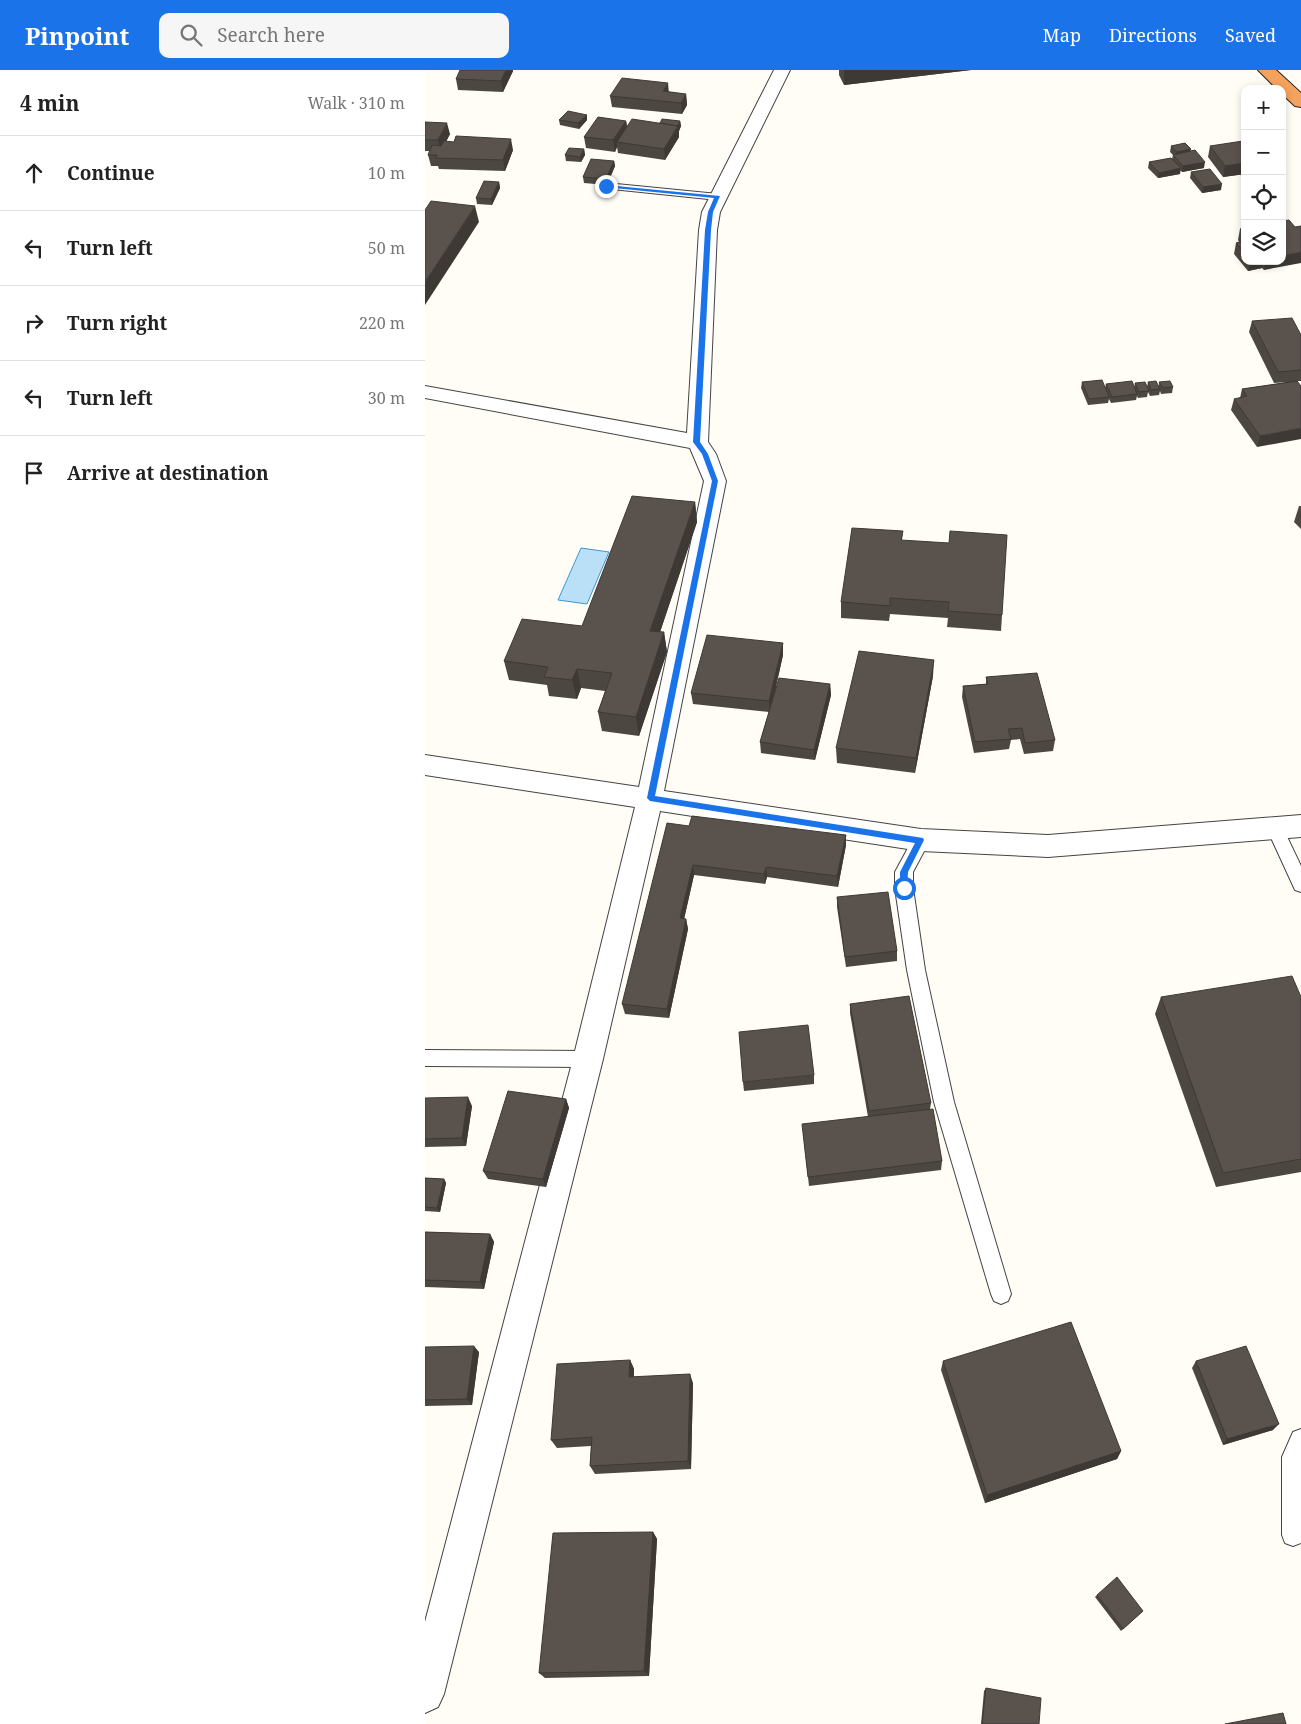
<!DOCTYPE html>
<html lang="en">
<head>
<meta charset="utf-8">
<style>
  body { margin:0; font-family:"Noto Serif",serif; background:#f6f6f6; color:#222 }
  .controls { position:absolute; right:15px; top:15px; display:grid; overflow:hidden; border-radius:10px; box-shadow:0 2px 8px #0003 }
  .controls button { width:45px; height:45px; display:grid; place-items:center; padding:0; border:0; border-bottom:1px solid #e0e0e0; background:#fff; color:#222; font:25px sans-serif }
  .stop { position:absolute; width:15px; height:15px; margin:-11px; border:4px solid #1a73e8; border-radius:50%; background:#fff }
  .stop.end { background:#1a73e8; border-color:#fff; box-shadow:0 1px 5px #0008 }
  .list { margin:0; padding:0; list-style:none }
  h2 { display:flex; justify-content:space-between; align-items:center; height:65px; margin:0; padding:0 20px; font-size:21px }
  h2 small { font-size:16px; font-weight:400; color:#767676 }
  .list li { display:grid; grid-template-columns:32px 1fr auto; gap:15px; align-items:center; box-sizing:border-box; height:75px; padding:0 20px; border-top:1px solid #e0e0e0 }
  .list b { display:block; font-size:19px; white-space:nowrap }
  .list em { font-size:16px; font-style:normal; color:#767676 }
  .icon { flex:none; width:28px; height:28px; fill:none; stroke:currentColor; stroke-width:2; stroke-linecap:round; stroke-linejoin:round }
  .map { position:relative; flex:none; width:876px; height:1654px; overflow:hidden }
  header { display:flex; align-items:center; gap:30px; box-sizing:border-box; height:70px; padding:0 25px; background:#1a73e8; color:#fff }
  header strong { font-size:24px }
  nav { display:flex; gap:28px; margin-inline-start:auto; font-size:18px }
  .search { width:350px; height:45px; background:#f6f6f6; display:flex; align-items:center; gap:12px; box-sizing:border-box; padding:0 18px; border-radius:10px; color:#767676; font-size:19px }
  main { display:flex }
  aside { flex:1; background:#fff }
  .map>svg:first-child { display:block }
</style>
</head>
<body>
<header>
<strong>Pinpoint</strong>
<div class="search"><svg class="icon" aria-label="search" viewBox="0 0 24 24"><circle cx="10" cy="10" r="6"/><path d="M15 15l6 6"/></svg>Search here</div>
<nav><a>Map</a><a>Directions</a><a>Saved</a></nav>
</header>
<main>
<aside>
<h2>4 min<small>Walk · 310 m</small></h2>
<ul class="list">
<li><svg class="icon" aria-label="ahead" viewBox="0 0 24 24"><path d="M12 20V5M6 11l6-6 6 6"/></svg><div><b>Continue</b></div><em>10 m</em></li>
<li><svg class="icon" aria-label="left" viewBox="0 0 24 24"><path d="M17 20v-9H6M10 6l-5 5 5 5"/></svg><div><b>Turn left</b></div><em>50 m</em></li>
<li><svg class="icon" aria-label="right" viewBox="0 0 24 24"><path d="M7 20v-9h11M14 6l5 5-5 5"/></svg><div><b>Turn right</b></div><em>220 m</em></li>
<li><svg class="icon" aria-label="left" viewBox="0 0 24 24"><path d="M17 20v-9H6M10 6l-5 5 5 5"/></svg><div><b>Turn left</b></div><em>30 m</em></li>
<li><svg class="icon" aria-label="arrive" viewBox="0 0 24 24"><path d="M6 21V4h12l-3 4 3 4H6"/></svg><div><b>Arrive at destination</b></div></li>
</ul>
</aside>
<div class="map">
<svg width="876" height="1654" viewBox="0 0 876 1654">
  <rect width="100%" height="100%" fill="#fffdf5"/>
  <!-- water -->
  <path fill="#b9e0f7" stroke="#3f96cf" d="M 156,478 L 184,482 L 162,534 L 133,530 Z"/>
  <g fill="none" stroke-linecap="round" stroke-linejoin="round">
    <!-- lane casing -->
    <g stroke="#444" stroke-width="2">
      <path id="lane" d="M 181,113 L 293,124 L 299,127 L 293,130 L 177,118 L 175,116 Z
        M 850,752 L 856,754 L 876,796 L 876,822 L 870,820 L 842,759 L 844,754 Z
        M 496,763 L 502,765 L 505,770 L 488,802 L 488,818 L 500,900 L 529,1032 L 586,1224 L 583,1231 L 576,1234 L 569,1231 L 566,1224 L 509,1032 L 482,900 L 470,818 L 470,802 L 490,765 Z
        M 0,980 L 163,981 L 170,983 L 172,989 L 170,995 L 163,997 L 0,996 Z
        M 876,1359 L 876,1473 L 868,1476 L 860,1473 L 857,1465 L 857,1387 L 868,1362 Z"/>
    </g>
    <!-- street casing -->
    <g stroke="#444" stroke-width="2">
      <path id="street" d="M 349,0 L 365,0 L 295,142 L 292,160 L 283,372 L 291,384 L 301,411 L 239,721 L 496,759 L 623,765 L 876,745 L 876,767 L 623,787 L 496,781 L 235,741 L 178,989 L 19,1624 L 13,1637 L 0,1643 L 0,1552 L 148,989 L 210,737 L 0,705 L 0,685 L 214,717 L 279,411 L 265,378 L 0,328 L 0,316 L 262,363 L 274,160 L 277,142 Z"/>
    </g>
    <!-- highway casing -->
    <g stroke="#222" stroke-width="2">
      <path id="highway" d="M 833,0 L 851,0 L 876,23 L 876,37 L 870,36 L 857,24 L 857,19 L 852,19 Z"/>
    </g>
    <!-- lane -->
    <use href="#lane" fill="#fff" fill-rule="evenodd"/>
    <!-- street -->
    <use href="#street" fill="#fff" fill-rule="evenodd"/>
    <!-- highway -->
    <use href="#highway" fill="#f5a25d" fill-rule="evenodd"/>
  </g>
  <!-- wall -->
  <path fill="#4d4742" d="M 414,0 L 546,0 L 419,15 L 414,5 Z
    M 88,1 L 78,22 L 33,20 L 31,9 Z
    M 261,24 L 262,35 L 257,44 L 187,37 L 185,26 Z
    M 162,45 L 162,50 L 154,59 L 135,55 L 134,50 Z
    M 201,51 L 202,56 L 255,51 L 256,56 L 254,61 L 254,67 L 240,90 L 193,83 L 192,77 L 190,82 L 161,78 L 159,67 Z
    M 0,52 L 25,64 L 21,72 L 88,80 L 80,101 L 14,99 L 13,96 L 6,96 L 3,85 L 5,81 L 0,81 Z
    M 820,74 L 820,104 L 798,107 L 783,87 L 785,76 Z
    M 746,76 L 766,79 L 765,81 L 779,98 L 757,102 L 755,100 L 755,104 L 733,108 L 723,98 L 724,92 L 747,89 L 748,85 L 745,82 Z
    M 159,79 L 160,85 L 156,92 L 141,91 L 140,85 Z
    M 189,91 L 190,96 L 182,115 L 159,113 L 158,107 Z
    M 766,102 L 796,120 L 777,123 L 765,108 Z
    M 74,112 L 75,118 L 67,135 L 52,134 L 51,128 Z
    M 820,158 L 820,191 L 857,191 L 839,200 L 837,198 L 823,201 L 809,184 L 811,173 L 814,172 L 813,170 L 815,159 Z
    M 827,251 L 876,265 L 876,311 L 872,311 L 832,377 L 806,340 L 809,329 L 815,328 L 817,319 L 863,312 L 849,313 L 824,262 Z
    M 657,312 L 680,318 L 681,314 L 709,318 L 710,313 L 722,317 L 723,312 L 734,316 L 734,312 L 748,317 L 747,323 L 736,324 L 735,321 L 734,325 L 725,326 L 723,322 L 722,327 L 713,328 L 712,326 L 711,330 L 686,333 L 684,329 L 683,333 L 663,335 L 656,318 Z
    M 270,432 L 272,452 L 235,562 L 239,562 L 242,582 L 214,666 L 177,661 L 173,642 L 180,621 L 156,618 L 152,629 L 124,626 L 122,615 L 84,610 L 79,591 L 157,556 Z
    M 874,436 L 876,436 L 876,459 L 869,452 Z
    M 478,461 L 477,470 L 577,545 L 576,561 L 522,557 L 523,548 L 465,544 L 464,551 L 416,548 L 416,532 Z
    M 358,573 L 358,585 L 351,617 L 405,614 L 406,625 L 390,690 L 336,683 L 335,672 L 344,642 L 268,634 L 266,623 Z
    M 508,606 L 490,703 L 412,693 L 411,678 Z
    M 561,607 L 630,670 L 628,681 L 599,684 L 595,669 L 586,670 L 584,679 L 549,683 L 537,627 L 538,616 L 561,614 Z
    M 264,756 L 421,765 L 421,775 L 413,817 L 342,807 L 340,814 L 269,805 L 259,849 L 261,849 L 263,859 L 244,948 L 200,944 L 197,934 Z
    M 412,827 L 472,881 L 472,891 L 421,897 L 412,837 Z
    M 736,927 L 876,927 L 876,1102 L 791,1117 L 730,944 Z
    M 425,934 L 506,1033 L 505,1039 L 517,1091 L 516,1100 L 384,1116 L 378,1063 L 443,1047 L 425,943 Z
    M 389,1005 L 389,1014 L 319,1021 L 318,1012 Z
    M 0,1028 L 47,1036 L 41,1076 L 0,1077 Z
    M 141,1029 L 144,1038 L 121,1117 L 63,1109 L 58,1101 Z
    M 0,1108 L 19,1109 L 21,1113 L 15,1142 L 0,1141 Z
    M 0,1162 L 65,1164 L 69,1172 L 59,1219 L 0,1217 Z
    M 0,1277 L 54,1282 L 47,1335 L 0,1336 Z
    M 205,1290 L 209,1299 L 209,1307 L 268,1313 L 266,1399 L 170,1404 L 165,1396 L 166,1376 L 132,1378 L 126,1370 Z
    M 518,1291 L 696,1381 L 692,1389 L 560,1433 L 516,1300 Z
    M 771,1291 L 848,1360 L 798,1375 L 767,1298 Z
    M 228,1462 L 232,1469 L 224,1606 L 120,1608 L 114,1603 Z
    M 672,1525 L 718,1541 L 696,1561 L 670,1527 Z
    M 561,1618 L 614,1654 L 556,1654 L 559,1621 Z"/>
  <!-- shaded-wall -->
  <path fill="#3f3936" d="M 81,0 L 88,0 L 88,1 L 78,22 L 76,11 Z
    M 419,0 L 546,0 L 419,15 Z
    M 243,13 L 244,24 L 239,33 L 238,21 Z
    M 261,24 L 262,35 L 257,44 L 256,33 Z
    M 162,45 L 162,50 L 154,59 L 153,53 Z
    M 201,51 L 203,62 L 192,72 L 192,77 L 190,82 L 188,70 Z
    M 255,51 L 256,56 L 254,61 L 254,67 L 240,90 L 239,79 Z
    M 22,53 L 25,64 L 15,82 L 13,70 Z
    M 86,69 L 88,80 L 80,101 L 78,90 Z
    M 159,79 L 160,85 L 156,92 L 155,87 Z
    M 766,79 L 764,85 L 750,88 L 751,82 Z
    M 189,91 L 190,96 L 182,115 L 181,109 Z
    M 780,92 L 779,98 L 757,102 L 758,96 Z
    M 820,93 L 820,104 L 798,107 L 800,96 Z
    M 756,98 L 755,104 L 733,108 L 734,103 Z
    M 74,112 L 75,118 L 67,135 L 66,129 Z
    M 797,114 L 796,120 L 777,123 L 778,117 Z
    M 50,136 L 54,152 L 0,235 L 0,212 Z
    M 876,182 L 876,193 L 839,200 L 841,191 L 857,191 L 857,186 Z
    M 825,191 L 838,191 L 837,198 L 823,201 Z
    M 876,358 L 876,369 L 832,377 L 835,366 Z
    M 270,432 L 272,452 L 229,580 L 225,561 Z
    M 239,562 L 242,582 L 214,666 L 211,647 Z
    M 358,573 L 358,585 L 345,642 L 344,631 Z
    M 509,590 L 508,606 L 490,703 L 491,688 Z
    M 152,599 L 156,618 L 152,629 L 147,610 Z
    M 405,614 L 406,625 L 390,690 L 389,680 Z
    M 421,765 L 421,775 L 413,817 L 412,806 Z
    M 268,795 L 269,805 L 257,858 L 255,848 Z
    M 341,797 L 342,807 L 340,814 L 339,804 Z
    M 261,849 L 263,859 L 244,948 L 242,939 Z
    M 43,1027 L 47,1036 L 41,1076 L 37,1068 Z
    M 141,1029 L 144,1038 L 121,1117 L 118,1109 Z
    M 19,1109 L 21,1113 L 15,1142 L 12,1138 Z
    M 65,1164 L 69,1172 L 59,1219 L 55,1212 Z
    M 49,1276 L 54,1282 L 47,1335 L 42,1329 Z
    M 205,1290 L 209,1299 L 209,1316 L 204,1307 Z
    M 265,1304 L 268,1313 L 266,1399 L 263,1391 Z
    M 854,1354 L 848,1360 L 798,1375 L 802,1369 Z
    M 696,1381 L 692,1389 L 560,1433 L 562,1425 Z
    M 228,1462 L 232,1469 L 224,1606 L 219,1601 Z"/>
  <!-- building -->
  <path fill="#5a524d" stroke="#3f3936" d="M 35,0 L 81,0 L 76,11 L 31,9 Z
    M 197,8 L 243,13 L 238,21 L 261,24 L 256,33 L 185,26 Z
    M 143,41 L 162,45 L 153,53 L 134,50 Z
    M 173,47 L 201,51 L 188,70 L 159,67 Z
    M 207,49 L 253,56 L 239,79 L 192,72 Z
    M 237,49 L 255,51 L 253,56 L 235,53 Z
    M 0,52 L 22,53 L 13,70 L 0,70 Z
    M 31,66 L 86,69 L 78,90 L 11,88 L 12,85 L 3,85 L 7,75 L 16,76 L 19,71 L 29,72 Z
    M 818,71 L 820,74 L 820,93 L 800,96 L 785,76 Z
    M 760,73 L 766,79 L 751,82 L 746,76 Z
    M 144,78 L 159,79 L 155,87 L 140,85 Z
    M 770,80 L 780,92 L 758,96 L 748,85 Z
    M 746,88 L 756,98 L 734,103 L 724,92 Z
    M 166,89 L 189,91 L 181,109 L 158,107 Z
    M 785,99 L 797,114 L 778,117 L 766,102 Z
    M 59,111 L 74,112 L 66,129 L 51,128 Z
    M 6,131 L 50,136 L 0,212 L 0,140 Z
    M 864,150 L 870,157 L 876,156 L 876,182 L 857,186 L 857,151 Z
    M 820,158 L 820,164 L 815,159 Z
    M 820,171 L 820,183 L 811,173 Z
    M 867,248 L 876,265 L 876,300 L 853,302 L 827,251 Z
    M 677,310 L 684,327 L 664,329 L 657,312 Z
    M 707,311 L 712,324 L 687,327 L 681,314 Z
    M 731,311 L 735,319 L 726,320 L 723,312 Z
    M 745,311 L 748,317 L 738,318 L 734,312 Z
    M 872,311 L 876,316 L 876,358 L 835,366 L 809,329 L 822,326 L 817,319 Z
    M 720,312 L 724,321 L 714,322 L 710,313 Z
    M 207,426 L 270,432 L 225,561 L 239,562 L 211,647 L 173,642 L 187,603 L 152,599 L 147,610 L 119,607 L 123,597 L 79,591 L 97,549 L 157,556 Z
    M 427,458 L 478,461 L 476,470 L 524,473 L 525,461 L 582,465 L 577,545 L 523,541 L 524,532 L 465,528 L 465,536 L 416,532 Z
    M 282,565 L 358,573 L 344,631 L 266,623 Z
    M 434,581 L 509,590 L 491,688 L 411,678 Z
    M 612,603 L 630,670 L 600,673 L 597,658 L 583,659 L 586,669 L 550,672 L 538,616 L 563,614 L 561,607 Z
    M 354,608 L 405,614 L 389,680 L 335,672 Z
    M 267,746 L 421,765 L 412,806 L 341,797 L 339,804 L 268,795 L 255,848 L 261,849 L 242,939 L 197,934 L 242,753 L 264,756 Z
    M 463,822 L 472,881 L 420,887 L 412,827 Z
    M 867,906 L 876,927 L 876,1089 L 798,1103 L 736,927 Z
    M 484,926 L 506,1033 L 444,1041 L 425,934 Z
    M 383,955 L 389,1005 L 318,1012 L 314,962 Z
    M 83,1021 L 141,1029 L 118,1109 L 58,1101 Z
    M 43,1027 L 37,1068 L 0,1069 L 0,1028 Z
    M 508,1039 L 517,1091 L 383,1107 L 377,1054 Z
    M 0,1108 L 19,1109 L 12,1138 L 0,1137 Z
    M 0,1162 L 65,1164 L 55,1212 L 0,1210 Z
    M 646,1252 L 696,1381 L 562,1425 L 518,1291 Z
    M 49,1276 L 42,1329 L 0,1330 L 0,1277 Z
    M 821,1276 L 854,1354 L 802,1369 L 771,1291 Z
    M 205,1290 L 204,1307 L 265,1304 L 263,1391 L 165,1396 L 167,1367 L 126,1370 L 132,1294 Z
    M 228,1462 L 219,1601 L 114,1603 L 128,1463 Z
    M 692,1507 L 718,1541 L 698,1559 L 672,1525 Z
    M 561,1618 L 616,1628 L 614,1654 L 557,1654 Z
    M 858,1643 L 861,1654 L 800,1654 Z"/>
  <!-- route -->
  <path fill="#1a73e8" d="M 181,115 L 295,126 L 288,142 L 286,160 L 275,372 L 283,384 L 293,411 L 230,726 L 498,768 L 499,770 L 483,802 L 482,820 L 476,820 L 475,818 L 475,802 L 490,773 L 225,731 L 222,728 L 287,411 L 277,384 L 268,372 L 280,160 L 283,142 L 289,128 L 179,117 Z"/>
</svg>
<div class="controls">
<button>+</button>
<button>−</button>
<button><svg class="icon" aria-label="locate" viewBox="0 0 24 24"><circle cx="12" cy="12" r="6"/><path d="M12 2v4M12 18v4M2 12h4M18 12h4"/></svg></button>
<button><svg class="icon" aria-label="layers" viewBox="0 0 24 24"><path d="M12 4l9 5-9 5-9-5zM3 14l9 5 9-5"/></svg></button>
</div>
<div class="stop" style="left:479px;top:818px"></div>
<div class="stop end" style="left:181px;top:116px"></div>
</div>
</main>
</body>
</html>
